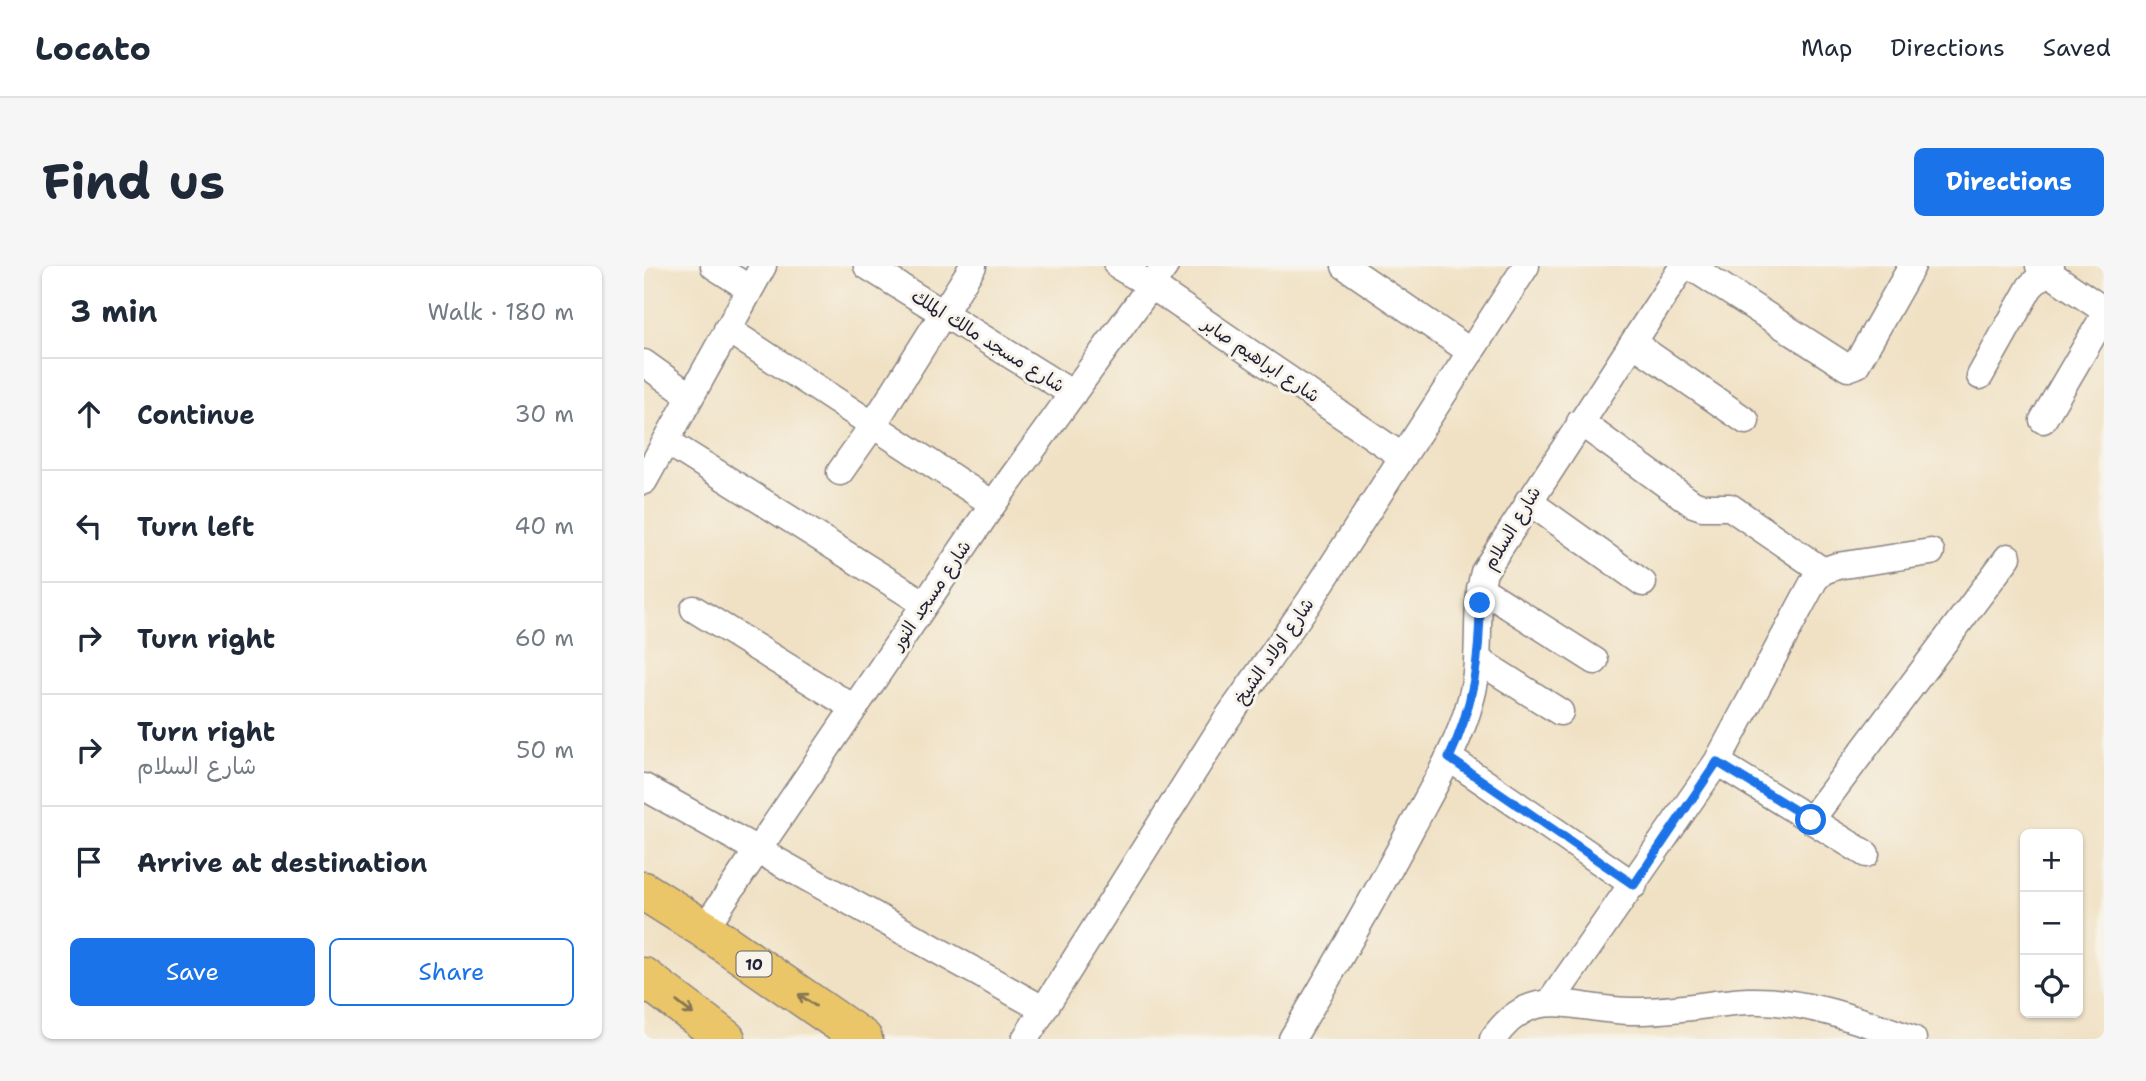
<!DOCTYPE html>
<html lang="en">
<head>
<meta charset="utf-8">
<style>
  body { margin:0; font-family:"Shantell Sans","Playpen Sans Arabic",sans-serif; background:#f6f6f7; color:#1f2937 }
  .controls { position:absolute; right:21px; bottom:21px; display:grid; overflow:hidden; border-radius:10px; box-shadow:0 2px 5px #0004 }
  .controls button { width:63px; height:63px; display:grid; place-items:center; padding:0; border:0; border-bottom:2px solid #e0e1e3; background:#fff; color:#1f2937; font:35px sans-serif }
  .stop { position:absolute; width:21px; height:21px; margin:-16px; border:5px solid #1a73e8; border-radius:50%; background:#fff }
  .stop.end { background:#1a73e8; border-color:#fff; box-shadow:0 2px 7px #0008 }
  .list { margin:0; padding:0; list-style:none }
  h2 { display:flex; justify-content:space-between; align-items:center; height:91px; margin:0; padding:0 28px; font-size:30px }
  h2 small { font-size:23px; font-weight:400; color:#747a83 }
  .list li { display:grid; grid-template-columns:46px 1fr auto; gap:21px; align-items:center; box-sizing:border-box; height:112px; padding:0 28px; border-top:2px solid #e0e1e3 }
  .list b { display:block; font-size:26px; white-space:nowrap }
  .list p { margin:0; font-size:23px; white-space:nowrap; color:#747a83 }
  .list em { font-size:23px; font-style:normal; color:#747a83 }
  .actions { display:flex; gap:14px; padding:21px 28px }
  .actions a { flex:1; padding:16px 0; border:2px solid #1a73e8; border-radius:10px; text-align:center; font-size:24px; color:#1a73e8 }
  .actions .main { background:#1a73e8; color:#fff }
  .icon { flex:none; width:38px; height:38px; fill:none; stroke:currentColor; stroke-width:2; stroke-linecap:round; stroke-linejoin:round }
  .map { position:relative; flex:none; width:1460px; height:773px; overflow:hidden; border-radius:10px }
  header { display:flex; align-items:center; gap:42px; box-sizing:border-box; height:98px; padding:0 35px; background:#fff; border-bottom:2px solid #e0e1e3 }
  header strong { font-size:33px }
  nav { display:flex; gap:38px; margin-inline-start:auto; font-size:24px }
  .intro { display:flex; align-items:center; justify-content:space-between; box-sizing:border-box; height:168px; padding:0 42px }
  h1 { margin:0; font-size:49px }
  .button { padding:18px 32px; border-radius:10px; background:#1a73e8; color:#fff; font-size:24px; font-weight:700 }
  main { display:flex; gap:42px; padding:0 42px }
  aside { flex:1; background:#fff; border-radius:10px; box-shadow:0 2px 5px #0004 }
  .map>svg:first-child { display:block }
</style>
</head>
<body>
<header>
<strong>Locato</strong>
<nav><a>Map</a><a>Directions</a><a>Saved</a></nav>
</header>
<div class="intro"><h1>Find us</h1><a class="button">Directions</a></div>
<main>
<aside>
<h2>3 min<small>Walk · 180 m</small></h2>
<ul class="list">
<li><svg class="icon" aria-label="ahead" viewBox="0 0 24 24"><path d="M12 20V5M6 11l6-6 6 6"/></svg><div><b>Continue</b></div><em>30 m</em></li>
<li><svg class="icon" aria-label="left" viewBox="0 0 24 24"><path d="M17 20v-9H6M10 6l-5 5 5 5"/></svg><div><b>Turn left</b></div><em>40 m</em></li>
<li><svg class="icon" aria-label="right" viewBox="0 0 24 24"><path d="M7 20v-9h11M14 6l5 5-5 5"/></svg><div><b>Turn right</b></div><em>60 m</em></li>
<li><svg class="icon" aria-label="right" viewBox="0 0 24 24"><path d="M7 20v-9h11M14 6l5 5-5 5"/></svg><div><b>Turn right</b><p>شارع السلام</p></div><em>50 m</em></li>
<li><svg class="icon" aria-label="arrive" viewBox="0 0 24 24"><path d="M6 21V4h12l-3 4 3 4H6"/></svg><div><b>Arrive at destination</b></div></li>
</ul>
<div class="actions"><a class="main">Save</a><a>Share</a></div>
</aside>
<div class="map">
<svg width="1460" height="773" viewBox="0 0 1460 773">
  <rect width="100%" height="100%" fill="#f7f3e8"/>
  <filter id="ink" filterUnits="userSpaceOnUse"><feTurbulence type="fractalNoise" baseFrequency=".0143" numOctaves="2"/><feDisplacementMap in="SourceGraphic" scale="14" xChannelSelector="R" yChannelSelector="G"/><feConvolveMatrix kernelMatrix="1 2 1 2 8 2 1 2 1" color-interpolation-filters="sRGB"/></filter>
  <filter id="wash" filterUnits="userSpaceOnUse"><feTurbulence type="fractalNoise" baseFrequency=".00686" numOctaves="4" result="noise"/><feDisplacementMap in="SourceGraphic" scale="28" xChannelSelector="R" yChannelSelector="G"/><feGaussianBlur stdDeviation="1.57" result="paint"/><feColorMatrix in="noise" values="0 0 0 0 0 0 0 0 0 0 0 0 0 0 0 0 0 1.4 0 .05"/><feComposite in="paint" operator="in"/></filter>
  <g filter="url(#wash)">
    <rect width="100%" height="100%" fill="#f0e1c4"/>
  </g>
  <g filter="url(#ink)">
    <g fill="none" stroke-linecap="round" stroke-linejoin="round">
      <!-- minor casing -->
      <g stroke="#898280" stroke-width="29">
        <path id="minor" d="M 70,0 L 106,23
          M 223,0 L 429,128
          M 474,0 L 508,20 L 759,191
          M 701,0 L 827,86
          M 1046,0 L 1204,102 L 1212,99 L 1268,0
          M 1395,0 L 1460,44
          M 83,63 L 349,238
          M 989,77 L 1102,155
          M 0,97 L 46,130
          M 1336,110 L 1386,21 L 1407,0
          M 1399,154 L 1460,50
          M 936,156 L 1049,238 L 1058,241 L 1086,241 L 1179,305
          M 22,175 L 281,338
          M 196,206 L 229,159 L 329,0
          M 0,215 L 119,0
          M 884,235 L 999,317
          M 836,322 L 951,395
          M 50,343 L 210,442
          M 834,394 L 916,446
          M 805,492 L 990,619
          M 1073,496 L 1222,588
          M 0,521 L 399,743
          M 1167,554 L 1364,291
          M 60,663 L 349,238 L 521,0
          M 907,735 L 1073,496 L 1171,313 L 1179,305 L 1193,300 L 1287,286
          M 381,773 L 582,454 L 665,336 L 882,0
          M 648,773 C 690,702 731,631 769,559 C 791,518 815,478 827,433 C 839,391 829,347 840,306 L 1039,0
          M 849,773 C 889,715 930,745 988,745 C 1027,746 1066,737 1104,735 C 1160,733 1217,755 1269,773"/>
      </g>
      <!-- highway casing -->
      <g stroke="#898280" stroke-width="41">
        <path id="highway" d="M 0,625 L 60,663 L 219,773
          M 0,711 L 82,773"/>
      </g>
      <!-- minor -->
      <use href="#minor" stroke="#fff" stroke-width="26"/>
      <!-- highway -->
      <use href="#highway" stroke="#eac669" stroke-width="38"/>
    </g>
    <!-- one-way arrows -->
    <defs><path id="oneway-shaft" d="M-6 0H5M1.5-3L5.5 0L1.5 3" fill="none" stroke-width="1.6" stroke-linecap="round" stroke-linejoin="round" transform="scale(1.75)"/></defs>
    <g stroke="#867452">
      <use href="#oneway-shaft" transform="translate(163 734) rotate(-145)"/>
      <use href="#oneway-shaft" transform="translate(41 742) rotate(38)"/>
    </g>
  </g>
  <g fill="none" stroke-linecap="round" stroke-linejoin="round" filter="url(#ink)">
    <!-- route -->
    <path stroke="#1a73e8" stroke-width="9" d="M 836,337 C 836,392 829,442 805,492 L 990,619 L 1073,496 L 1167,554"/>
  </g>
  <g text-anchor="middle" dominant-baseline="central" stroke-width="6" stroke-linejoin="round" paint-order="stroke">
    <!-- shield labels -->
    <rect fill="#f7f3e8" stroke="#62616f" stroke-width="2" x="92.5" y="685.5" width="35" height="25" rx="5"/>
    <g font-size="16" font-weight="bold" fill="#22223b">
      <text x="110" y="698">10</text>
    </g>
    <!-- street labels -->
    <g font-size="18" fill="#22223b" stroke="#f7f3e8">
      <text transform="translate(344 75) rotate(32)">شارع مسجد مالك الملك</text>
      <text transform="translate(617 94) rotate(34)">شارع ابراهيم صابر</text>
      <text transform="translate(868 262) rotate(-59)">شارع السلام</text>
      <text transform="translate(287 329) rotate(-56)">شارع مسجد النور</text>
      <text transform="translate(630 385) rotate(-55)">شارع اولاد الشيخ</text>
    </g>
  </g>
</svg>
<div class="controls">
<button>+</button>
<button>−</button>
<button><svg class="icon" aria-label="locate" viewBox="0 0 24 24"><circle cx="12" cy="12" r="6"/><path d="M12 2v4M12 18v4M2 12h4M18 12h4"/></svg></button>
</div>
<div class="stop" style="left:1167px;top:554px"></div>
<div class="stop end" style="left:836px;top:337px"></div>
</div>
</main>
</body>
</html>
